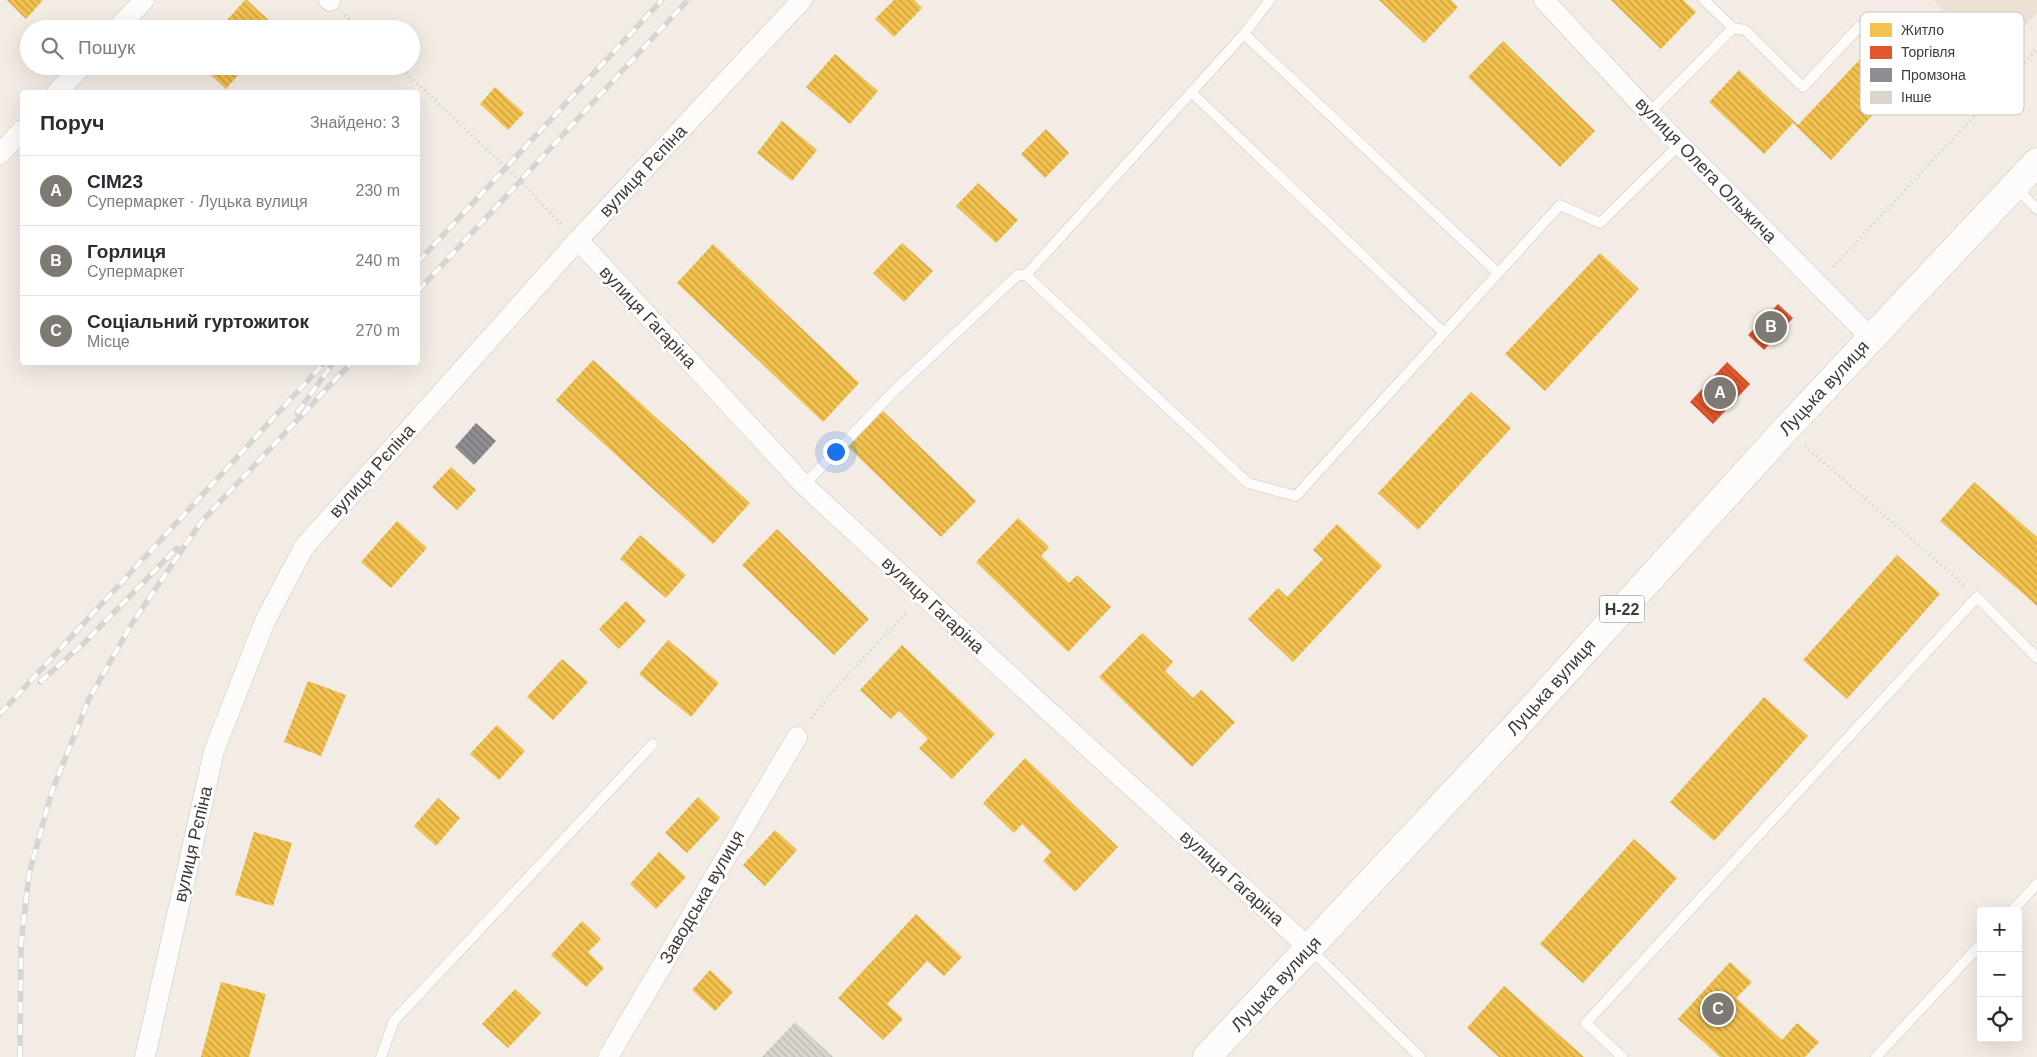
<!DOCTYPE html>
<html lang="uk">
<head>
<meta charset="utf-8">
<style>
  body { margin:0; font-family:Arial,sans-serif; background:#f7f7f7; color:#2b2b33 }
  .controls { position:absolute; right:15px; bottom:15px; display:grid; overflow:hidden; border-radius:5px; box-shadow:0 5px 20px #0002 }
  .controls button { width:45px; height:45px; display:grid; place-items:center; padding:0; border:0; border-bottom:1px solid #e1e1e2; background:#fff; color:#2b2b33; font:25px sans-serif }
  .you { position:absolute; left:835px; top:451px; width:18px; height:18px; margin:-12px; border:4px solid #fff; border-radius:50%; background:#1a73e8; box-shadow:0 0 0 8px #1a73e833 }
  .badge { display:grid; place-items:center; width:32px; height:32px; border-radius:50%; background:#7f7973; color:#fff; font-size:16px; font-weight:700 }
  .pin { position:absolute; translate:-50% -50%; border:2px solid #fff; box-shadow:0 1px 5px #0006 }
  .list { margin:0; padding:0; list-style:none }
  h2 { display:flex; justify-content:space-between; align-items:center; height:65px; margin:0; padding:0 20px; font-size:21px }
  h2 small { font-size:16px; font-weight:400; color:#7c7c81 }
  .list li { display:grid; grid-template-columns:32px 1fr auto; gap:15px; align-items:center; box-sizing:border-box; height:70px; padding:0 20px; border-top:1px solid #e1e1e2 }
  .list b { display:block; font-size:19px; white-space:nowrap }
  .list p { margin:0; font-size:16px; white-space:nowrap; color:#7c7c81 }
  .list em { font-size:16px; font-style:normal; color:#7c7c81 }
  .icon { flex:none; width:28px; height:28px; fill:none; stroke:currentColor; stroke-width:2; stroke-linecap:round; stroke-linejoin:round }
  .map { position:relative; flex:none; width:2037px; height:1057px; overflow:hidden }
  .search { position:absolute; background:#fff; box-shadow:0 5px 20px #0002; left:20px; top:20px; width:400px; height:55px; display:flex; align-items:center; gap:12px; box-sizing:border-box; padding:0 18px; border-radius:28px; color:#7c7c81; font-size:19px }
  .panel { position:absolute; background:#fff; box-shadow:0 5px 20px #0002; left:20px; top:90px; width:400px; height:275px; border-radius:5px }
  .map>svg:first-child { display:block }
</style>
</head>
<body>
<div class="map">
<svg width="2037" height="1057" viewBox="0 0 2037 1057">
  <defs>
    <pattern id="homes-back-hatch" width="6" height="6" patternUnits="userSpaceOnUse" patternTransform="scale(1.25)"><rect width="6" height="6" fill="#f2c14e"/><path d="M-1 5l2 2M0 0l6 6M5-1l2 2" fill="none" stroke="#c59e42"/></pattern>
    <pattern id="shops-back-hatch" width="6" height="6" patternUnits="userSpaceOnUse" patternTransform="scale(1.25)"><rect width="6" height="6" fill="#e4572e"/><path d="M-1 5l2 2M0 0l6 6M5-1l2 2" fill="none" stroke="#ba4928"/></pattern>
    <pattern id="industry-back-hatch" width="6" height="6" patternUnits="userSpaceOnUse" patternTransform="scale(1.25)"><rect width="6" height="6" fill="#8d8d92"/><path d="M-1 5l2 2M0 0l6 6M5-1l2 2" fill="none" stroke="#757478"/></pattern>
    <pattern id="building-back-hatch" width="6" height="6" patternUnits="userSpaceOnUse" patternTransform="scale(1.25)"><rect width="6" height="6" fill="#dad4ce"/><path d="M-1 5l2 2M0 0l6 6M5-1l2 2" fill="none" stroke="#bcb7b2"/></pattern>
  </defs>
  <rect width="100%" height="100%" fill="#f3ece5"/>
  <!-- built -->
  <path fill="#eedfd3" d="M 1933,0 L 2037,0 L 2037,13 L 1994,58 Z"/>
  <!-- homes -->
  <path fill="url(#homes-back-hatch)" d="M 7,0 L 43,0 L 26,19 Z
    M 245,0 L 247,0 L 278,29 L 219,29 Z
    M 894,0 L 914,0 L 922,8 L 894,37 L 875,19 Z
    M 1379,0 L 1451,0 L 1458,7 L 1424,43 Z
    M 1611,0 L 1683,0 L 1696,12 L 1661,49 Z
    M 1897,20 L 1931,52 L 1831,160 L 1793,123 L 1764,154 L 1709,102 L 1739,70 L 1798,125 Z
    M 1503,41 L 1595,131 L 1560,167 L 1468,77 Z
    M 835,54 L 878,91 L 850,124 L 806,87 Z
    M 201,66 L 246,66 L 226,89 Z
    M 495,87 L 524,113 L 508,130 L 480,104 Z
    M 782,121 L 817,150 L 792,181 L 757,153 Z
    M 1046,129 L 1069,153 L 1045,178 L 1021,154 Z
    M 978,183 L 1018,220 L 996,243 L 956,206 Z
    M 902,243 L 933,271 L 904,302 L 873,273 Z
    M 713,244 L 859,383 L 823,422 L 677,283 Z
    M 1600,253 L 1639,289 L 1545,391 L 1505,354 Z
    M 593,360 L 750,503 L 713,544 L 556,400 Z
    M 1471,392 L 1511,428 L 1418,530 L 1378,493 Z
    M 883,411 L 976,501 L 941,537 L 848,447 Z
    M 451,467 L 476,490 L 457,510 L 432,487 Z
    M 1974,482 L 2037,537 L 2037,606 L 1940,521 Z
    M 1018,518 L 1049,547 L 1041,556 L 1069,583 L 1077,575 L 1111,607 L 1068,652 L 976,562 Z
    M 397,521 L 427,548 L 391,588 L 361,562 Z
    M 1337,524 L 1382,566 L 1293,662 L 1248,619 L 1278,588 L 1287,597 L 1323,559 L 1313,550 Z
    M 777,529 L 869,619 L 834,655 L 742,565 Z
    M 640,535 L 686,575 L 666,598 L 620,559 Z
    M 1897,555 L 1940,594 L 1847,699 L 1803,660 Z
    M 626,601 L 646,621 L 619,649 L 599,629 Z
    M 1142,633 L 1173,662 L 1165,671 L 1193,698 L 1201,690 L 1235,722 L 1192,767 L 1099,677 Z
    M 668,640 L 719,683 L 691,717 L 639,674 Z
    M 902,645 L 995,734 L 952,779 L 919,748 L 928,739 L 899,711 L 891,719 L 860,690 Z
    M 562,659 L 588,682 L 553,720 L 527,697 Z
    M 308,681 L 346,695 L 321,756 L 284,742 Z
    M 1764,697 L 1808,736 L 1714,841 L 1670,802 Z
    M 497,725 L 525,751 L 499,780 L 470,754 Z
    M 1025,758 L 1118,847 L 1075,892 L 1043,861 L 1051,852 L 1022,824 L 1014,833 L 983,803 Z
    M 698,797 L 720,818 L 687,853 L 665,833 Z
    M 438,798 L 460,818 L 436,846 L 414,826 Z
    M 775,830 L 797,850 L 765,886 L 743,865 Z
    M 254,832 L 292,843 L 273,906 L 235,895 Z
    M 1634,839 L 1677,878 L 1583,983 L 1540,944 Z
    M 659,852 L 686,877 L 656,909 L 630,884 Z
    M 916,914 L 962,957 L 944,976 L 927,961 L 887,1004 L 903,1019 L 883,1040 L 838,998 Z
    M 582,921 L 601,939 L 588,952 L 604,968 L 586,987 L 551,955 Z
    M 1730,962 L 1752,982 L 1736,998 L 1782,1040 L 1797,1023 L 1819,1042 L 1805,1057 L 1720,1057 L 1678,1019 Z
    M 710,970 L 733,992 L 715,1011 L 692,990 Z
    M 221,982 L 266,994 L 249,1057 L 201,1057 Z
    M 1504,986 L 1584,1057 L 1499,1057 L 1467,1028 Z
    M 515,989 L 541,1013 L 508,1048 L 482,1024 Z"/>
  <!-- shops -->
  <path fill="url(#shops-back-hatch)" d="M 1778,304 L 1793,318 L 1764,350 L 1748,335 Z
    M 1727,362 L 1750,384 L 1713,424 L 1690,402 Z"/>
  <!-- industry -->
  <path fill="url(#industry-back-hatch)" d="M 476,423 L 496,441 L 474,465 L 455,447 Z"/>
  <!-- building -->
  <path fill="url(#building-back-hatch)" d="M 795,1022 L 833,1057 L 762,1057 Z"/>
  <g fill="none" stroke-linecap="round" stroke-linejoin="round">
    <!-- service casing -->
    <g stroke="#ccc6c1" stroke-width="11">
      <path id="service" d="M 1733,28 L 1745,30 L 1803,87 L 1859,27
        M 1244,34 L 1498,273
        M 1191,92 L 1444,333
        M 1649,113 L 1733,28 L 1704,0
        M 2015,187 L 2037,209
        M 1026,275 L 1248,483 L 1296,496 L 1560,205 L 1600,223 L 1680,144
        M 804,485 L 893,392 L 1018,275 L 1026,275 L 1244,34 L 1270,0
        M 2012,911 L 2037,884
        M 1310,949 L 1420,1057
        M 381,1057 L 394,1021 L 653,744
        M 1622,1057 L 1586,1023 L 1977,597 L 2037,658
        M 1876,1057 L 1981,944"/>
    </g>
    <!-- minor casing -->
    <g stroke="#ccc6c1" stroke-width="21">
      <path id="minor" d="M 329,0 L 330,1
        M 1544,0 L 1649,113 L 1871,338
        M 117,29 L 144,0
        M 57,92 L 82,66
        M 0,154 L 22,130
        M 578,240 L 804,485 L 1032,696 L 1309,948
        M 145,1057 L 214,751 L 265,621 L 304,547 L 578,240 L 802,0
        M 608,1057 L 797,737"/>
    </g>
    <!-- primary casing -->
    <g stroke="#ccc6c1" stroke-width="29">
      <path id="primary" d="M 1207,1057 L 1519,723 L 1786,429 L 2037,162"/>
    </g>
    <!-- path -->
    <path stroke="#cfccca" stroke-width="3" stroke-dasharray="1 4" stroke-linecap="butt" d="M 345,15 L 359,29
      M 399,66 L 520,181 L 561,224
      M 1833,267 L 2037,49
      M 1805,446 L 1964,585
      M 811,718 L 838,685 L 907,612"/>
    <!-- service -->
    <use href="#service" stroke="#fdfcfb" stroke-width="10"/>
    <!-- minor -->
    <use href="#minor" stroke="#fdfcfb" stroke-width="20"/>
    <!-- primary -->
    <use href="#primary" stroke="#fdfcfb" stroke-width="28"/>
    <!-- rail casing -->
    <g stroke="#d7d5d3" stroke-width="5.5">
      <path id="rail" d="M 418,262 L 662,0
        M 418,291 L 688,0
        M 297,413 L 334,362
        M 40,682 L 83,644 L 177,548
        M 0,714 L 325,362
        M 20,1057 L 21,944 L 29,874 L 52,791 L 89,699 L 131,625 L 201,522 L 352,362"/>
    </g>
    <!-- rail -->
    <use href="#rail" stroke="#fff" stroke-width="4" stroke-dasharray="11" stroke-linecap="butt"/>
  </g>
  <g text-anchor="middle" dominant-baseline="central" stroke-width="5" stroke-linejoin="round" paint-order="stroke">
    <!-- shield labels -->
    <rect fill="#fff" stroke="#797672" stroke-width="1" x="1599.5" y="595.5" width="45" height="27" rx="4"/>
    <g font-size="16" font-weight="bold" fill="#403b36">
      <text x="1622" y="609">Н-22</text>
    </g>
    <!-- street labels -->
    <g font-size="18" fill="#403b36" stroke="#fff">
      <text transform="translate(1706 170) rotate(46)">вулиця Олега Ольжича</text>
      <text transform="translate(643 171) rotate(-47)">вулиця Рєпіна</text>
      <text transform="translate(648 317) rotate(47)">вулиця Гагаріна</text>
      <text transform="translate(1824 388) rotate(-47)">Луцька вулиця</text>
      <text transform="translate(372 471) rotate(-48)">вулиця Рєпіна</text>
      <text transform="translate(933 605) rotate(43)">вулиця Гагаріна</text>
      <text transform="translate(1551 687) rotate(-48)">Луцька вулиця</text>
      <text transform="translate(193 844) rotate(-77)">вулиця Рєпіна</text>
      <text transform="translate(1232 878) rotate(42)">вулиця Гагаріна</text>
      <text transform="translate(702 897) rotate(-60)">Заводська вулиця</text>
      <text transform="translate(1276 984) rotate(-47)">Луцька вулиця</text>
    </g>
  </g>
  <!-- legend -->
  <rect x="1860" y="12" width="164" height="103" rx="8" fill="#fff" stroke="#c6c4c3" stroke-width="1"/>
  <rect x="1870" y="23" width="22" height="14" fill="#f2c14e"/>
  <rect x="1870" y="46" width="22" height="13" fill="#e4572e"/>
  <rect x="1870" y="68" width="22" height="14" fill="#8d8d92"/>
  <rect x="1870" y="91" width="22" height="13" fill="#dad4ce"/>
  <g font-size="14" fill="#403b36">
    <text x="1901" y="35">Житло</text>
    <text x="1901" y="57">Торгівля</text>
    <text x="1901" y="80">Промзона</text>
    <text x="1901" y="102">Інше</text>
  </g>
</svg>
<div class="controls">
<button>+</button>
<button>−</button>
<button><svg class="icon" aria-label="locate" viewBox="0 0 24 24"><circle cx="12" cy="12" r="6"/><path d="M12 2v4M12 18v4M2 12h4M18 12h4"/></svg></button>
</div>
<div class="you"></div>
<div class="pin badge" style="left:1720px;top:393px">A</div>
<div class="pin badge" style="left:1771px;top:327px">B</div>
<div class="pin badge" style="left:1718px;top:1009px">C</div>
<div class="search"><svg class="icon" aria-label="search" viewBox="0 0 24 24"><circle cx="10" cy="10" r="6"/><path d="M15 15l6 6"/></svg>Пошук</div>
<section class="panel">
<h2>Поруч<small>Знайдено: 3</small></h2>
<ul class="list">
<li><span class="badge">A</span><div><b>СІМ23</b><p>Супермаркет · Луцька вулиця</p></div><em>230 m</em></li>
<li><span class="badge">B</span><div><b>Горлиця</b><p>Супермаркет</p></div><em>240 m</em></li>
<li><span class="badge">C</span><div><b>Соціальний гуртожиток</b><p>Місце</p></div><em>270 m</em></li>
</ul>
</section>
</div>
</body>
</html>
